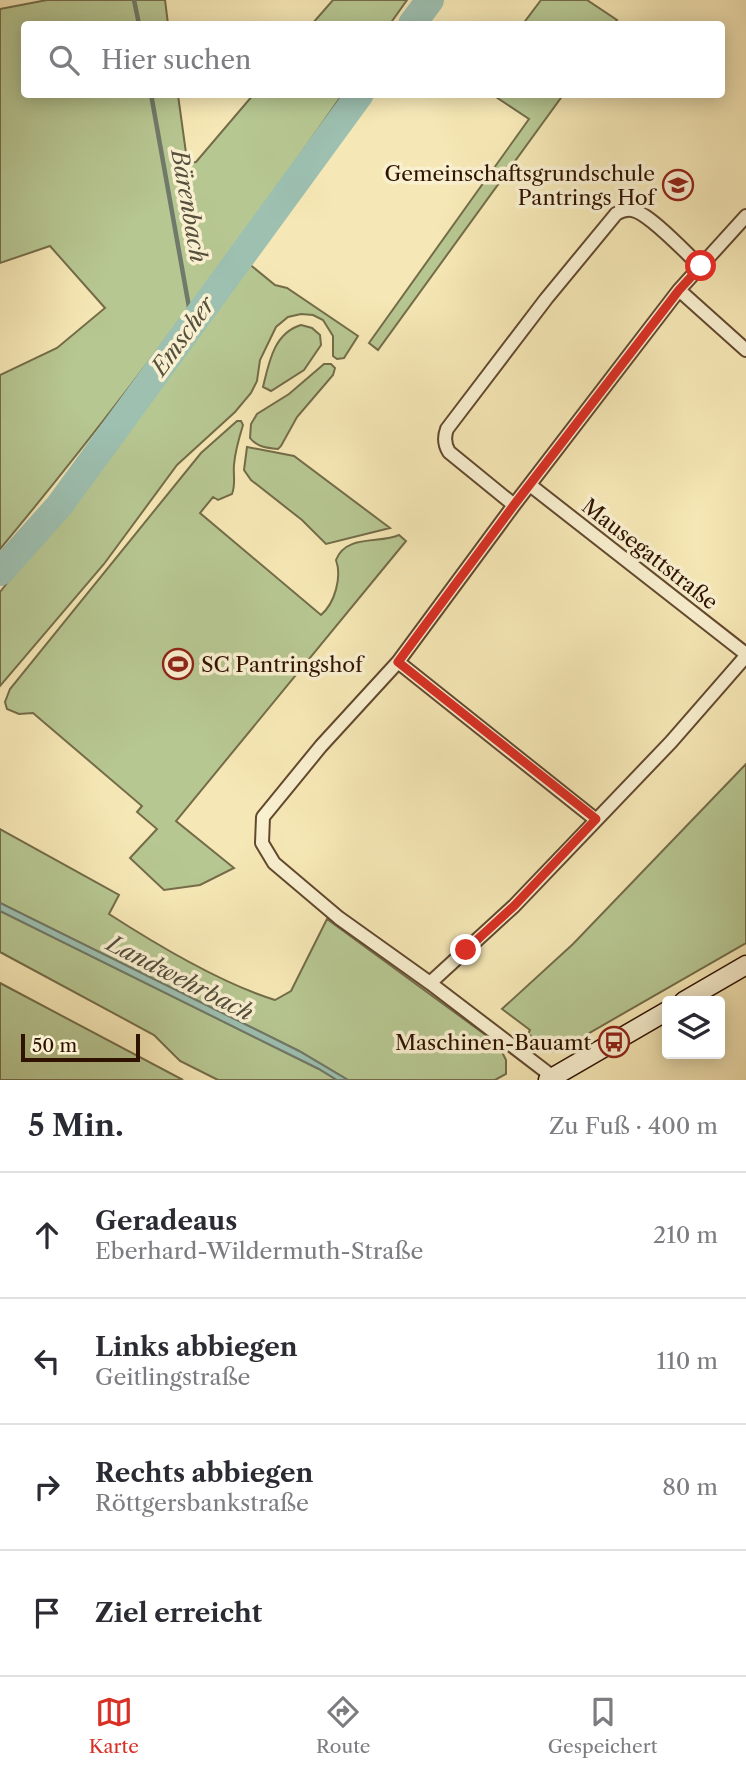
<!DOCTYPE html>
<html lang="de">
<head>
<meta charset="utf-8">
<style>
  body { margin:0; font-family:"Libre Caslon Text",serif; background:#f2f2f3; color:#2b2b33 }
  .controls { position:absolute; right:21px; bottom:21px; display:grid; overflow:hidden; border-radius:7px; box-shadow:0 4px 18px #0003 }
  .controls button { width:63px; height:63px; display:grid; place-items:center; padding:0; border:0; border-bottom:2px solid #e1e1e2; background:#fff; color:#2b2b33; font:35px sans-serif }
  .scale { position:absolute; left:21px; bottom:18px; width:119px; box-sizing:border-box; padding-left:7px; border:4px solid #301200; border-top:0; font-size:19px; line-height:24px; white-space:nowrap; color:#301200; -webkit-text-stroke:5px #f9f0d0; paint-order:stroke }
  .stop { position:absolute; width:21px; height:21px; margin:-16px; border:5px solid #d93025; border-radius:50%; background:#fff }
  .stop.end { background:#d93025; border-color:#fff; box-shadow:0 2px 7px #0008 }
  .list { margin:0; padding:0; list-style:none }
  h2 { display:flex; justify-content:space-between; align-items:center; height:91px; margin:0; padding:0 28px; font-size:30px }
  h2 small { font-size:23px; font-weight:400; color:#7c7c81 }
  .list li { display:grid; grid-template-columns:46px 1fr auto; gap:21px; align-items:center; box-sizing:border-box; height:126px; padding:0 28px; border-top:2px solid #e1e1e2 }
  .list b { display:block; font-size:26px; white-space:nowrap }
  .list p { margin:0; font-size:23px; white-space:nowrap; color:#7c7c81 }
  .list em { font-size:23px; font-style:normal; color:#7c7c81 }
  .icon { flex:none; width:38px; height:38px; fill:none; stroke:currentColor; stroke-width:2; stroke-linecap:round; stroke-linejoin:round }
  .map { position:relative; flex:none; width:746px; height:1080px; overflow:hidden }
  .search { position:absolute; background:#fff; box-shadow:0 4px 18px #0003; left:21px; right:21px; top:21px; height:77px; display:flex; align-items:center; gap:18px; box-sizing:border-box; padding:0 24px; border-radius:7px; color:#7c7c81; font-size:26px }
  .sheet { height:595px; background:#fff }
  nav { display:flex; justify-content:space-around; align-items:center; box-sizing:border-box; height:98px; border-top:2px solid #e1e1e2; background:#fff; font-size:19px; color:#7c7c81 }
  nav a { display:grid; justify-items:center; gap:4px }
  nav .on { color:#d93025 }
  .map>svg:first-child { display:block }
</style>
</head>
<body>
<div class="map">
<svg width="746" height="1080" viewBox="0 0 746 1080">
  <rect width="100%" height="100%" fill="#f6e8b6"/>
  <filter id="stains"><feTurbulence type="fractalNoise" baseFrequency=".00286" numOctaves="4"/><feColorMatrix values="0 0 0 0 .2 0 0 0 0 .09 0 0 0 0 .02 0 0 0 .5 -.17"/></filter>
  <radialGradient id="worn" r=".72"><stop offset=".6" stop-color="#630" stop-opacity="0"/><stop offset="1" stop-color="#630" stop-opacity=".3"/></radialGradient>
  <!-- green -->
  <path fill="#b7c792" stroke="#746c49" stroke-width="2" d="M 47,0 L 165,0 L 168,24 L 24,24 L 24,94 L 178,95 L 186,153 L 189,163 L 196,162 L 253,95 L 342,95 C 234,250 121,404 0,549 L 0,375 L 57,348 L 105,308 L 50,246 L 0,263 L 0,9 Z
    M 333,0 L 407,0 L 390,24 L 312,24 Z
    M 541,0 L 587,0 L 617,20 L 614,24 L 523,24 Z
    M 493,95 L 563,95 L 378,350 L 369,343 L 529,119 Z
    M 248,263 L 275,285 L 287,288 L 358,336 L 344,358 L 337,359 L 333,356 L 333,336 L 323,320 L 313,315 L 301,314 L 288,317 L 276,327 L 260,360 L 257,381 L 251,393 L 235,412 L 177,465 L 104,564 L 0,686 L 0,592 L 119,441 Z
    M 301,325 L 312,328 L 320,335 L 321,345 L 304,370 L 271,391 L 263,387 C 269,362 274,333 301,325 Z
    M 324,364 L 331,364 L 335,368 L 333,375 L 297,417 L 281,446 L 278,449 C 267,448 257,447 250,438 L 251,424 L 257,414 L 289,394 Z
    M 237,421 L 241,421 L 243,425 C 239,438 235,451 234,465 C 233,475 236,484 232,494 L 218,500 L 213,497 L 200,513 L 321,615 C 335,603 342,577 336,560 C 346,534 380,544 399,535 L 406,541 L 176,821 L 234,868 L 200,885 L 164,890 L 130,858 L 157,829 L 137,812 L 142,806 L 33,713 L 19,714 L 7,709 L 5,702 L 10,689 L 201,453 Z
    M 247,447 L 294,456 L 390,528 L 326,544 L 302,520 L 251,480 L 244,470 Z
    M 746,764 L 746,943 L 558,1051 L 554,1052 L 546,1048 L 544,1045 L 528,1034 L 530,1030 L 502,1009 L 573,944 Z
    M 0,829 L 119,895 L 109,914 C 157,945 220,983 275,1000 L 291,991 L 327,919 L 498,1044 L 506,1060 L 506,1074 L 495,1080 L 348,1080 L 299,1051 L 0,903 Z
    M 0,911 L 319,1069 L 337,1080 L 218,1080 L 180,1061 L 154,1035 L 0,952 Z
    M 0,983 L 183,1080 L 0,1080 Z"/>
  <!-- water -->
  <path fill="#9dc0b1" stroke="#717a6a" stroke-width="2" d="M 0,903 L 299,1051 L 348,1080 L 337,1080 L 319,1069 L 0,911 Z"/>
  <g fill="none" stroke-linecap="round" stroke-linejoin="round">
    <!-- stream -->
    <path stroke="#717a6a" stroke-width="4.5" d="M 134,0 L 139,24
      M 151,94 L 192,324"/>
    <!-- river -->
    <path stroke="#9dc0b1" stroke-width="28" d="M 412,24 L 430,0
      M 0,572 L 59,506 L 360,94"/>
    <!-- street casing -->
    <g stroke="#62482e" stroke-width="16">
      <path id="street" d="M 679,290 L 746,350
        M 530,485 L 746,654
        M 514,505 L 449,452 C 444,444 444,437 447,429 L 546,299 L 616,214 C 621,211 625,209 632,210 C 648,212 686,253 700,266
        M 398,662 L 595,819
        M 430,983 L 514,906 L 671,742 L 746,656
        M 557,1080 L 430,983 L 339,918 L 274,863 L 262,843 L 263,817 L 321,746 L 398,662 L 514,505 L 679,290 L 746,216"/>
    </g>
    <!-- secondary casing -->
    <g stroke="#301200" stroke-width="21">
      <path id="secondary" d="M 684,1001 L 746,965
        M 548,1080 L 667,1011"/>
    </g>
    <!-- street -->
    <use href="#street" stroke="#f9f0d0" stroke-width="12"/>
    <!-- secondary -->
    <use href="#secondary" stroke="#f9f0d0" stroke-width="18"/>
  </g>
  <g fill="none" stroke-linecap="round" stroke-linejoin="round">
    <!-- route -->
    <path stroke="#d93025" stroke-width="9" d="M 466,950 L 514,906 L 596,819 L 398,662 L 514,505 L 679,290 L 701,266"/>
  </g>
  <!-- icons -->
  <defs>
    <g id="school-ring" transform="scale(1.575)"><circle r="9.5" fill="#f9f0d0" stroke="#8f2418" stroke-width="1.5"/><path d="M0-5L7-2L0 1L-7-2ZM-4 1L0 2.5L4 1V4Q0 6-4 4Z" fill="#8f2418"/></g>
    <g id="stadium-ring" transform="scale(1.575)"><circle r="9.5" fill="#f9f0d0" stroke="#8f2418" stroke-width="1.5"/><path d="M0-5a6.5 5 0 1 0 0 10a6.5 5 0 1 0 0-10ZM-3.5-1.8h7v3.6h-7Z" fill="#8f2418"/></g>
    <g id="bus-ring" transform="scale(1.575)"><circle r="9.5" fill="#f9f0d0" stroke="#8f2418" stroke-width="1.5"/><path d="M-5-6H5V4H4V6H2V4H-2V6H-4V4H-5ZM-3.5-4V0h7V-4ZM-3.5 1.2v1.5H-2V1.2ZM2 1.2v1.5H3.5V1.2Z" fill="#8f2418"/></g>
  </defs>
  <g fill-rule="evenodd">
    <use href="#school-ring" x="678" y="185"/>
    <use href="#stadium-ring" x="178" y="664"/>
    <use href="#bus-ring" x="614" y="1042"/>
  </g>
  <g text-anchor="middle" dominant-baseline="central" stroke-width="7" stroke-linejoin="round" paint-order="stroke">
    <!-- poi labels -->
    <g font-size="21" fill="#301200" stroke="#f9f0d0" text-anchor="end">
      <text x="655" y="173">Gemeinschaftsgrundschule<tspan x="655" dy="24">Pantrings Hof</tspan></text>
      <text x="201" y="664" text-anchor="start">SC Pantringshof</text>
      <text x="591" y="1042">Maschinen-Bauamt</text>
    </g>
    <!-- street labels -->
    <g font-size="21" fill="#301200" stroke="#f9f0d0">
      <text transform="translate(650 554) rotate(38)">Mausegattstraße</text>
    </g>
    <!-- water labels -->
    <g font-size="23" font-style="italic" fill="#564f3e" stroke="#f9f0d0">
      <text transform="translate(189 206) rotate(80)">Bärenbach</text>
      <text transform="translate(183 336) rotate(-54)">Emscher</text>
      <text transform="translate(180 978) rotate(27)">Landwehrbach</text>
    </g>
  </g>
  <rect width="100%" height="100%" filter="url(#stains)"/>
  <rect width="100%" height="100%" fill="url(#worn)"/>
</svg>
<div class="controls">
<button><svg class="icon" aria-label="layers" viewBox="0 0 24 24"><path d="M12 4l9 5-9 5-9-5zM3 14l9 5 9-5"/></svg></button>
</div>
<div class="scale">50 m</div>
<div class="stop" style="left:701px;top:266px"></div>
<div class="stop end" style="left:466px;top:950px"></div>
<div class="search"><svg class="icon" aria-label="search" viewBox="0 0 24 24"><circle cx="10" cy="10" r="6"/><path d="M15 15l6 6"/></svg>Hier suchen</div>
</div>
<section class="sheet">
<h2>5 Min.<small>Zu Fuß · 400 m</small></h2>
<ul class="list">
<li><svg class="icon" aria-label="ahead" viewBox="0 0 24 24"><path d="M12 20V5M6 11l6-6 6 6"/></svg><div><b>Geradeaus</b><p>Eberhard-Wildermuth-Straße</p></div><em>210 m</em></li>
<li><svg class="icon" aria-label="left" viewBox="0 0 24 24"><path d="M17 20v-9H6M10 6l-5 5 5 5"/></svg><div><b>Links abbiegen</b><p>Geitlingstraße</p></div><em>110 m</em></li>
<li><svg class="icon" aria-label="right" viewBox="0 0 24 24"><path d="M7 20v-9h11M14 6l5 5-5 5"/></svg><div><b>Rechts abbiegen</b><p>Röttgersbankstraße</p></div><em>80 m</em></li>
<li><svg class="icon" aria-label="arrive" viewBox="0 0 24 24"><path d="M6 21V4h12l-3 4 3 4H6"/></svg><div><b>Ziel erreicht</b></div></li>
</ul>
</section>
<nav>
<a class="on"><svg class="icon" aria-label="map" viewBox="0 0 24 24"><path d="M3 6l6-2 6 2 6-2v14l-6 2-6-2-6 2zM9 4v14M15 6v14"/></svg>Karte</a>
<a><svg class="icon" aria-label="directions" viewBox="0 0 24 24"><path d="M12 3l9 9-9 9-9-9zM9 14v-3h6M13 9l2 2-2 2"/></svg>Route</a>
<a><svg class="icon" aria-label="saved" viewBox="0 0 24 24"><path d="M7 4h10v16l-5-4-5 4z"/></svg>Gespeichert</a>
</nav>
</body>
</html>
